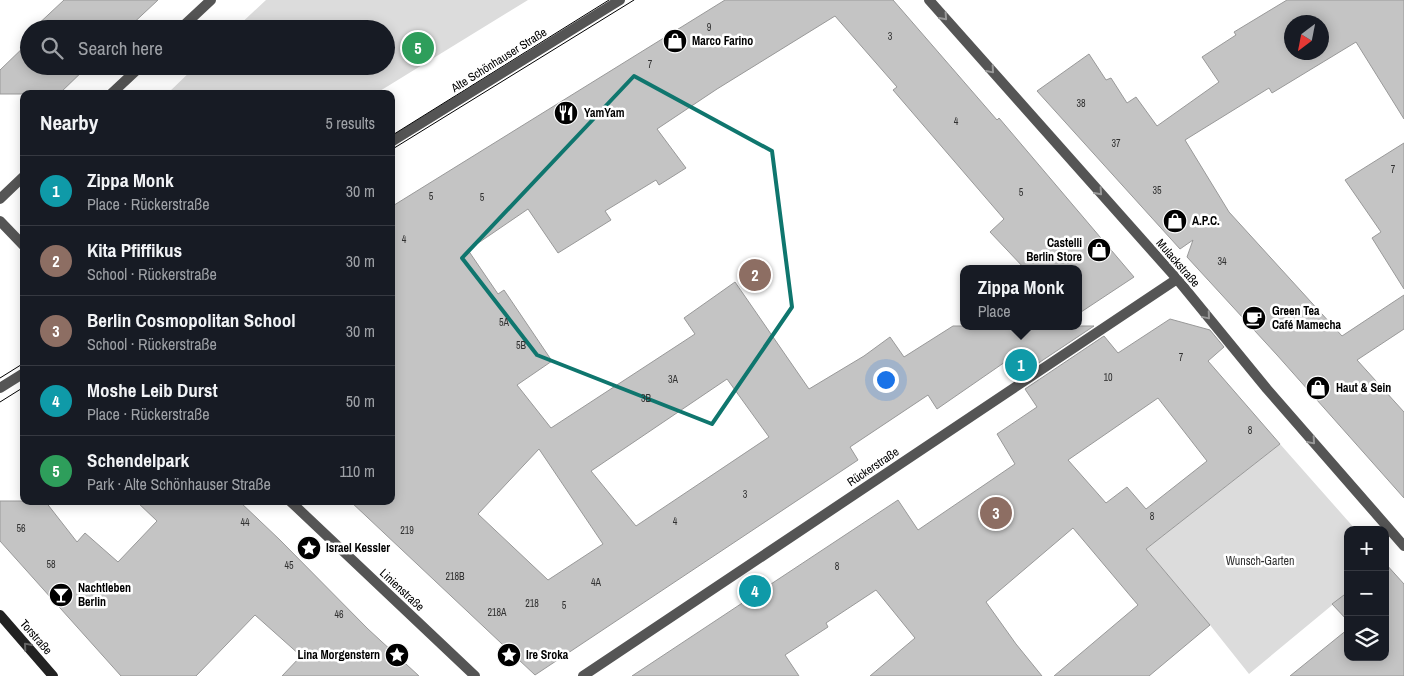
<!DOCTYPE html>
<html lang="en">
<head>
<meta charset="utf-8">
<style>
  body { margin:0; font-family:"Archivo Narrow",sans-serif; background:#20242c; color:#f1f3f6 }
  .controls { position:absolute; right:15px; bottom:15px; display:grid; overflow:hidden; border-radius:10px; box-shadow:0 2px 12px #0003 }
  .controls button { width:45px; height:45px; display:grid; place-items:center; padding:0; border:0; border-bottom:1px solid #363941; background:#171b24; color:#f1f3f6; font:25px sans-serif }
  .compass { position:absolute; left:1284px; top:15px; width:45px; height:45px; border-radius:50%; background:#171b24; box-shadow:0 2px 12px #0003; rotate:212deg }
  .you { position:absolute; left:885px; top:379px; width:18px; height:18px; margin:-12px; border:4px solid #fff; border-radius:50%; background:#1a73e8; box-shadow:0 0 0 8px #1a73e833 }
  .badge { display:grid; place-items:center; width:32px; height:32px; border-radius:50%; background:#db2777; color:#fff; font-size:16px; font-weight:700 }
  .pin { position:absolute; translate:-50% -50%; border:2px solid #fff; box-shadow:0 1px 5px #0006 }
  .popup { position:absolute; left:960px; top:265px; width:122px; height:65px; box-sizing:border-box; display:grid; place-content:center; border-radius:10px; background:#171b24; filter:drop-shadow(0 1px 4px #0005); font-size:16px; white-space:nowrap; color:#9ea1a6 }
  .popup b { font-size:19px; color:#f1f3f6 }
  .popup::after { content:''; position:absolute; left:50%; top:100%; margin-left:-10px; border:10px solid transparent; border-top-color:#171b24 }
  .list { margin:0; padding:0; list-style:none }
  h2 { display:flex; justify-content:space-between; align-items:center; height:65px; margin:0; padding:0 20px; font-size:21px }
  h2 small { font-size:16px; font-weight:400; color:#9ea1a6 }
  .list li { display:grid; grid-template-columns:32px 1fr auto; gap:15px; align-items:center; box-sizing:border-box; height:70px; padding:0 20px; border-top:1px solid #363941 }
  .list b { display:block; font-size:19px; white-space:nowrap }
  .list p { margin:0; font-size:16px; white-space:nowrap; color:#9ea1a6 }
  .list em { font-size:16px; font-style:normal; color:#9ea1a6 }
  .icon { flex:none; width:28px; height:28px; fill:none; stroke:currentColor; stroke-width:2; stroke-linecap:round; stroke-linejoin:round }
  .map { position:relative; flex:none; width:1404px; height:676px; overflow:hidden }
  .search { position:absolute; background:#171b24; box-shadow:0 2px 12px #0003; left:20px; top:20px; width:375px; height:55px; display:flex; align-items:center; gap:12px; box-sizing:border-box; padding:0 18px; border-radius:28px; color:#9ea1a6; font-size:19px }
  .panel { position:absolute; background:#171b24; box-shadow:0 2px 12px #0003; left:20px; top:90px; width:375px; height:415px; border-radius:10px }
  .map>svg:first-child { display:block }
</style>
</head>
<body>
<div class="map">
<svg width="1404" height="676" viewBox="0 0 1404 676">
  <rect width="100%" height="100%" fill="#fff"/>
  <!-- park -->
  <path fill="#dcdcdc" d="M 266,0 L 528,0 L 375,94 L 167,94 L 196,66 L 386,66 L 386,29 L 235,29 Z
    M 1280,444 L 1356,530 L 1348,530 L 1348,592 L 1249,674 L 1210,625 L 1146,549 Z"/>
  <!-- building -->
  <path fill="#c4c4c4" stroke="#999" fill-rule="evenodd" d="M 64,0 L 158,0 L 127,29 L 33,29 Z
    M 725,0 L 893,0 L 997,120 L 999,118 L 1134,277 L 1078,314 L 1078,269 L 1025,269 L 990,232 L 1004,219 L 893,90 L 897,87 L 835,16 L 717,89 L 657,129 L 686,168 L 659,185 L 656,180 L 605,211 L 611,220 L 558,253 L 528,209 L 468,250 L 498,294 L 504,290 L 552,361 L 517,385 L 551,428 L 695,334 L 684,318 L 735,282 L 809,389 L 864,356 L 890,337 L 904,357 L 953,326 L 1094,326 L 1016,378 L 1005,362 L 937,409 L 928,395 L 850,447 L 858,460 L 535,675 L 350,501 L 391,501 L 391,207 ZM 727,379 L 769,437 L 636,526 L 591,471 ZM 539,449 L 603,544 L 548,580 L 478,514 Z
    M 1287,0 L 1404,0 L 1404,119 L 1356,42 L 1272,93 L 1269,88 L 1185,140 L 1229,212 L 1342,336 L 1404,295 L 1404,329 L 1357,360 L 1404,412 L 1404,498 L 1277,355 L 1187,257 L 1193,240 L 1180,249 L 1037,91 L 1089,54 L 1106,80 L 1111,78 L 1127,103 L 1136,97 L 1157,126 L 1219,82 L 1202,57 L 1236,35 L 1234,32 ZM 1292,22 L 1322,22 L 1322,52 L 1292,52 Z
    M 29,42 L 29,66 L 88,66 L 59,94 L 0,94 L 0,70 Z
    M 1404,143 L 1404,289 L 1372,238 L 1381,232 L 1345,180 Z
    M 1170,319 L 1210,330 L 1224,347 L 1208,361 L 1280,444 L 1146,549 L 1210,625 L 1149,676 L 1054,676 L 1138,605 L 1073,528 L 986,602 L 1016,644 L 1042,676 L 870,676 L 915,638 L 876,590 L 826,623 L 828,627 L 785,655 L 799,676 L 632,676 L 898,500 L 918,530 L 1015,464 L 997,434 L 1037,407 L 1025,389 L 1104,336 L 1118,353 ZM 1158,398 L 1207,461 L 1146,509 L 1127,487 L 1106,503 L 1068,460 Z
    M 0,501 L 45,501 L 77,542 L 85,533 L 118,562 L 157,521 L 136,501 L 239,501 L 280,540 L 368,629 L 419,676 L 282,676 L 301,656 L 255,615 L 196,676 L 121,676 L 0,541 Z
    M 1385,563 L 1404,584 L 1404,676 L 1290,676 L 1348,629 L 1348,657 L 1385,657 Z
    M 1348,592 L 1348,621 L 1332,604 Z"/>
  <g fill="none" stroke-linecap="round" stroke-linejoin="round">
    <!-- street -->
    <path stroke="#555" stroke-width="10" d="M 929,0 L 1177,279 L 1267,389 L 1404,546
      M 180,29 L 211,0
      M 111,94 L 141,66
      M 391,142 L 620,0
      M 0,199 L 24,176
      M 0,221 L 24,246
      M 0,388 L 24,373
      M 290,501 L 475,676
      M 583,676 L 1177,279"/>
    <!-- secondary -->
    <path stroke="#222" stroke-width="10" d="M 0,615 L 53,676"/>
    <!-- tram -->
    <path stroke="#000" stroke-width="1" d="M 391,136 L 609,0
      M 391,150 L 634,0
      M 0,378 L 24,363
      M 0,402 L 24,387"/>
  </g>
  <!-- one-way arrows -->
  <defs><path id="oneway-chevron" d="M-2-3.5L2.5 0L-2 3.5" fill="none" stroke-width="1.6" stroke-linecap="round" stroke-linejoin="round" transform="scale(1.25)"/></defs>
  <g stroke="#999">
    <use href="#oneway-chevron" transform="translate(944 17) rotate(48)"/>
    <use href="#oneway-chevron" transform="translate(991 70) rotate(49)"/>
    <use href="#oneway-chevron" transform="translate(1099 192) rotate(48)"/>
    <use href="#oneway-chevron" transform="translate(1207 316) rotate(50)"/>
    <use href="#oneway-chevron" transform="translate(1312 441) rotate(49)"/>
  </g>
  <use stroke="#646464" href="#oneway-chevron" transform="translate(27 646) rotate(-131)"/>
  <!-- marked area -->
  <path fill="none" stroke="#0f766e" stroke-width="4" stroke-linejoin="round" d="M 634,76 L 772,151 L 792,307 L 712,424 L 537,355 L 462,258 Z"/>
  <!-- icons -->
  <defs>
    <g id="shop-disc" transform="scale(1.25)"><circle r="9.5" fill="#000" stroke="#fff"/><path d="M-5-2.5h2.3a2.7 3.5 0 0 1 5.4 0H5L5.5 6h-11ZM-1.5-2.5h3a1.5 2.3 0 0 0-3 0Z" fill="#fff"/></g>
    <g id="restaurant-disc" transform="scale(1.25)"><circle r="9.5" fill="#000" stroke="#fff"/><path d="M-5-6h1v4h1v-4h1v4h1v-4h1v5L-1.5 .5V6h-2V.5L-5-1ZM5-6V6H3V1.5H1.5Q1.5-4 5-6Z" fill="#fff"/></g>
    <g id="cafe-disc" transform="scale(1.25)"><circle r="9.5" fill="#000" stroke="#fff"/><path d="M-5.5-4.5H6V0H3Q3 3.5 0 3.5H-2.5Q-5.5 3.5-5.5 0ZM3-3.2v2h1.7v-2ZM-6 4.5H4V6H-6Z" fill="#fff"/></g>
    <g id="sight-disc" transform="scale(1.25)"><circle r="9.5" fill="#000" stroke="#fff"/><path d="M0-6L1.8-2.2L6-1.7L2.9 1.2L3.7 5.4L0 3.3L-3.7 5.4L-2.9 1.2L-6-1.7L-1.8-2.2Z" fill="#fff"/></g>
    <g id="bar-disc" transform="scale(1.25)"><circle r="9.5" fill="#000" stroke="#fff"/><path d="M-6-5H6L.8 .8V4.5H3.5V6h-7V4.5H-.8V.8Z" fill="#fff"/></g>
  </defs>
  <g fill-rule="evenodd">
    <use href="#shop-disc" x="675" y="41"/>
    <use href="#restaurant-disc" x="566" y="113"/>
    <use href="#shop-disc" x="1175" y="221"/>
    <use href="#shop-disc" x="1099" y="250"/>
    <use href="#cafe-disc" x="1254" y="318"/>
    <use href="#shop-disc" x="1318" y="388"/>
    <use href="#sight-disc" x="309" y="548"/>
    <use href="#bar-disc" x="61" y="595"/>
    <use href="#sight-disc" x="397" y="655"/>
    <use href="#sight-disc" x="509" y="655"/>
  </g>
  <g text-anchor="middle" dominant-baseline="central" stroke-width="5" stroke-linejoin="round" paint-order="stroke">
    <!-- number labels -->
    <g font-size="10" fill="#313131">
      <text x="709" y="27">9</text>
      <text x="890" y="36">3</text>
      <text x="650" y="64">7</text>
      <text x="1081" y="103">38</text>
      <text x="956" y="121">4</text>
      <text x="1116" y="143">37</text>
      <text x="1393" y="169">7</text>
      <text x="1157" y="190">35</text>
      <text x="1021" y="192">5</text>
      <text x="431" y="196">5</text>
      <text x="482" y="197">5</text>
      <text x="404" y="239">4</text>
      <text x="1222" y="261">34</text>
      <text x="504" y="322">5A</text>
      <text x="521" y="345">5B</text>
      <text x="1181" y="357">7</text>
      <text x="1108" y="377">10</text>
      <text x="673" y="379">3A</text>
      <text x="646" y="398">3B</text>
      <text x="1250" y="430">8</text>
      <text x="745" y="494">3</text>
      <text x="1152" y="516">8</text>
      <text x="675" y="521">4</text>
      <text x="245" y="522">44</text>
      <text x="21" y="528">56</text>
      <text x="407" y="530">219</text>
      <text x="51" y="564">58</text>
      <text x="289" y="565">45</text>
      <text x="837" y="566">8</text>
      <text x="455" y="576">218B</text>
      <text x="596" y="582">4A</text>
      <text x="532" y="603">218</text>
      <text x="564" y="605">5</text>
      <text x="497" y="612">218A</text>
      <text x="339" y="614">46</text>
    </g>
    <!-- poi labels -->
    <g font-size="12" font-weight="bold" fill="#000" stroke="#fff" text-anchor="start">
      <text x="692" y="41">Marco Farino</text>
      <text x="584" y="113">YamYam</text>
      <text x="1192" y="221">A.P.C.</text>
      <text x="1082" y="243" text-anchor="end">Castelli<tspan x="1082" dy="14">Berlin Store</tspan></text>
      <text x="1272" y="311">Green Tea<tspan x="1272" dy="14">Café Mamecha</tspan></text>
      <text x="1336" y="388">Haut &amp; Sein</text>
      <text x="326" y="548">Israel Kessler</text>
      <text x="78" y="588">Nachtleben<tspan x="78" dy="14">Berlin</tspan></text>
      <text x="380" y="655" text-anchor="end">Lina Morgenstern</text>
      <text x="526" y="655">Ire Sroka</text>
    </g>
    <!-- street labels -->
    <g font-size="12" fill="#000" stroke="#fff">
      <text transform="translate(499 60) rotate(-32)">Alte Schönhauser Straße</text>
      <text transform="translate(1178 263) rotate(49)">Mulackstraße</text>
      <text transform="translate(873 467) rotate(-34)">Rückerstraße</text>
      <text transform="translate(402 590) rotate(43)">Linienstraße</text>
      <text transform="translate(36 637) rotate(49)">Torstraße</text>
    </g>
    <!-- park labels -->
    <g font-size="12" fill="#333" stroke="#fff">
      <text x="1260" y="561">Wunsch-Garten</text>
    </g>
  </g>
</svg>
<div class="controls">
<button>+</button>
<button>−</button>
<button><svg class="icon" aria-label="layers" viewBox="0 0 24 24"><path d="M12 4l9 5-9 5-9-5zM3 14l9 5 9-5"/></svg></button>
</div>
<svg class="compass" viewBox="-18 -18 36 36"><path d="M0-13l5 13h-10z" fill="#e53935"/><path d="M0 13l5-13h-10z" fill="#9ea1a6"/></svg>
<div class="you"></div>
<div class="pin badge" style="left:1021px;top:365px;background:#0f9aa8">1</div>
<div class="popup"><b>Zippa Monk</b>Place</div>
<div class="pin badge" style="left:755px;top:275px;background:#8d6e63">2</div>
<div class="pin badge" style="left:996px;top:513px;background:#8d6e63">3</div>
<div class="pin badge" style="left:755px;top:591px;background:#0f9aa8">4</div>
<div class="pin badge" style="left:418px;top:48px;background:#2e9e5b">5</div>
<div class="search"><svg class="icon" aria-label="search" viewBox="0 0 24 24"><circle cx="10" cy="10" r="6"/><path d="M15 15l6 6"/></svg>Search here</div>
<section class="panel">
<h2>Nearby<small>5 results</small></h2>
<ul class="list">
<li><span class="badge" style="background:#0f9aa8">1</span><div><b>Zippa Monk</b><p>Place · Rückerstraße</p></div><em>30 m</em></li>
<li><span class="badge" style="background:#8d6e63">2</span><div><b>Kita Pfiffikus</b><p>School · Rückerstraße</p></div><em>30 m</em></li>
<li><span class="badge" style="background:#8d6e63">3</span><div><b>Berlin Cosmopolitan School</b><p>School · Rückerstraße</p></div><em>30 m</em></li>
<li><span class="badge" style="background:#0f9aa8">4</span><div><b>Moshe Leib Durst</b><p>Place · Rückerstraße</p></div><em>50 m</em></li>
<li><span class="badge" style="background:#2e9e5b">5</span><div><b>Schendelpark</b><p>Park · Alte Schönhauser Straße</p></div><em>110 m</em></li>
</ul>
</section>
</div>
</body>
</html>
